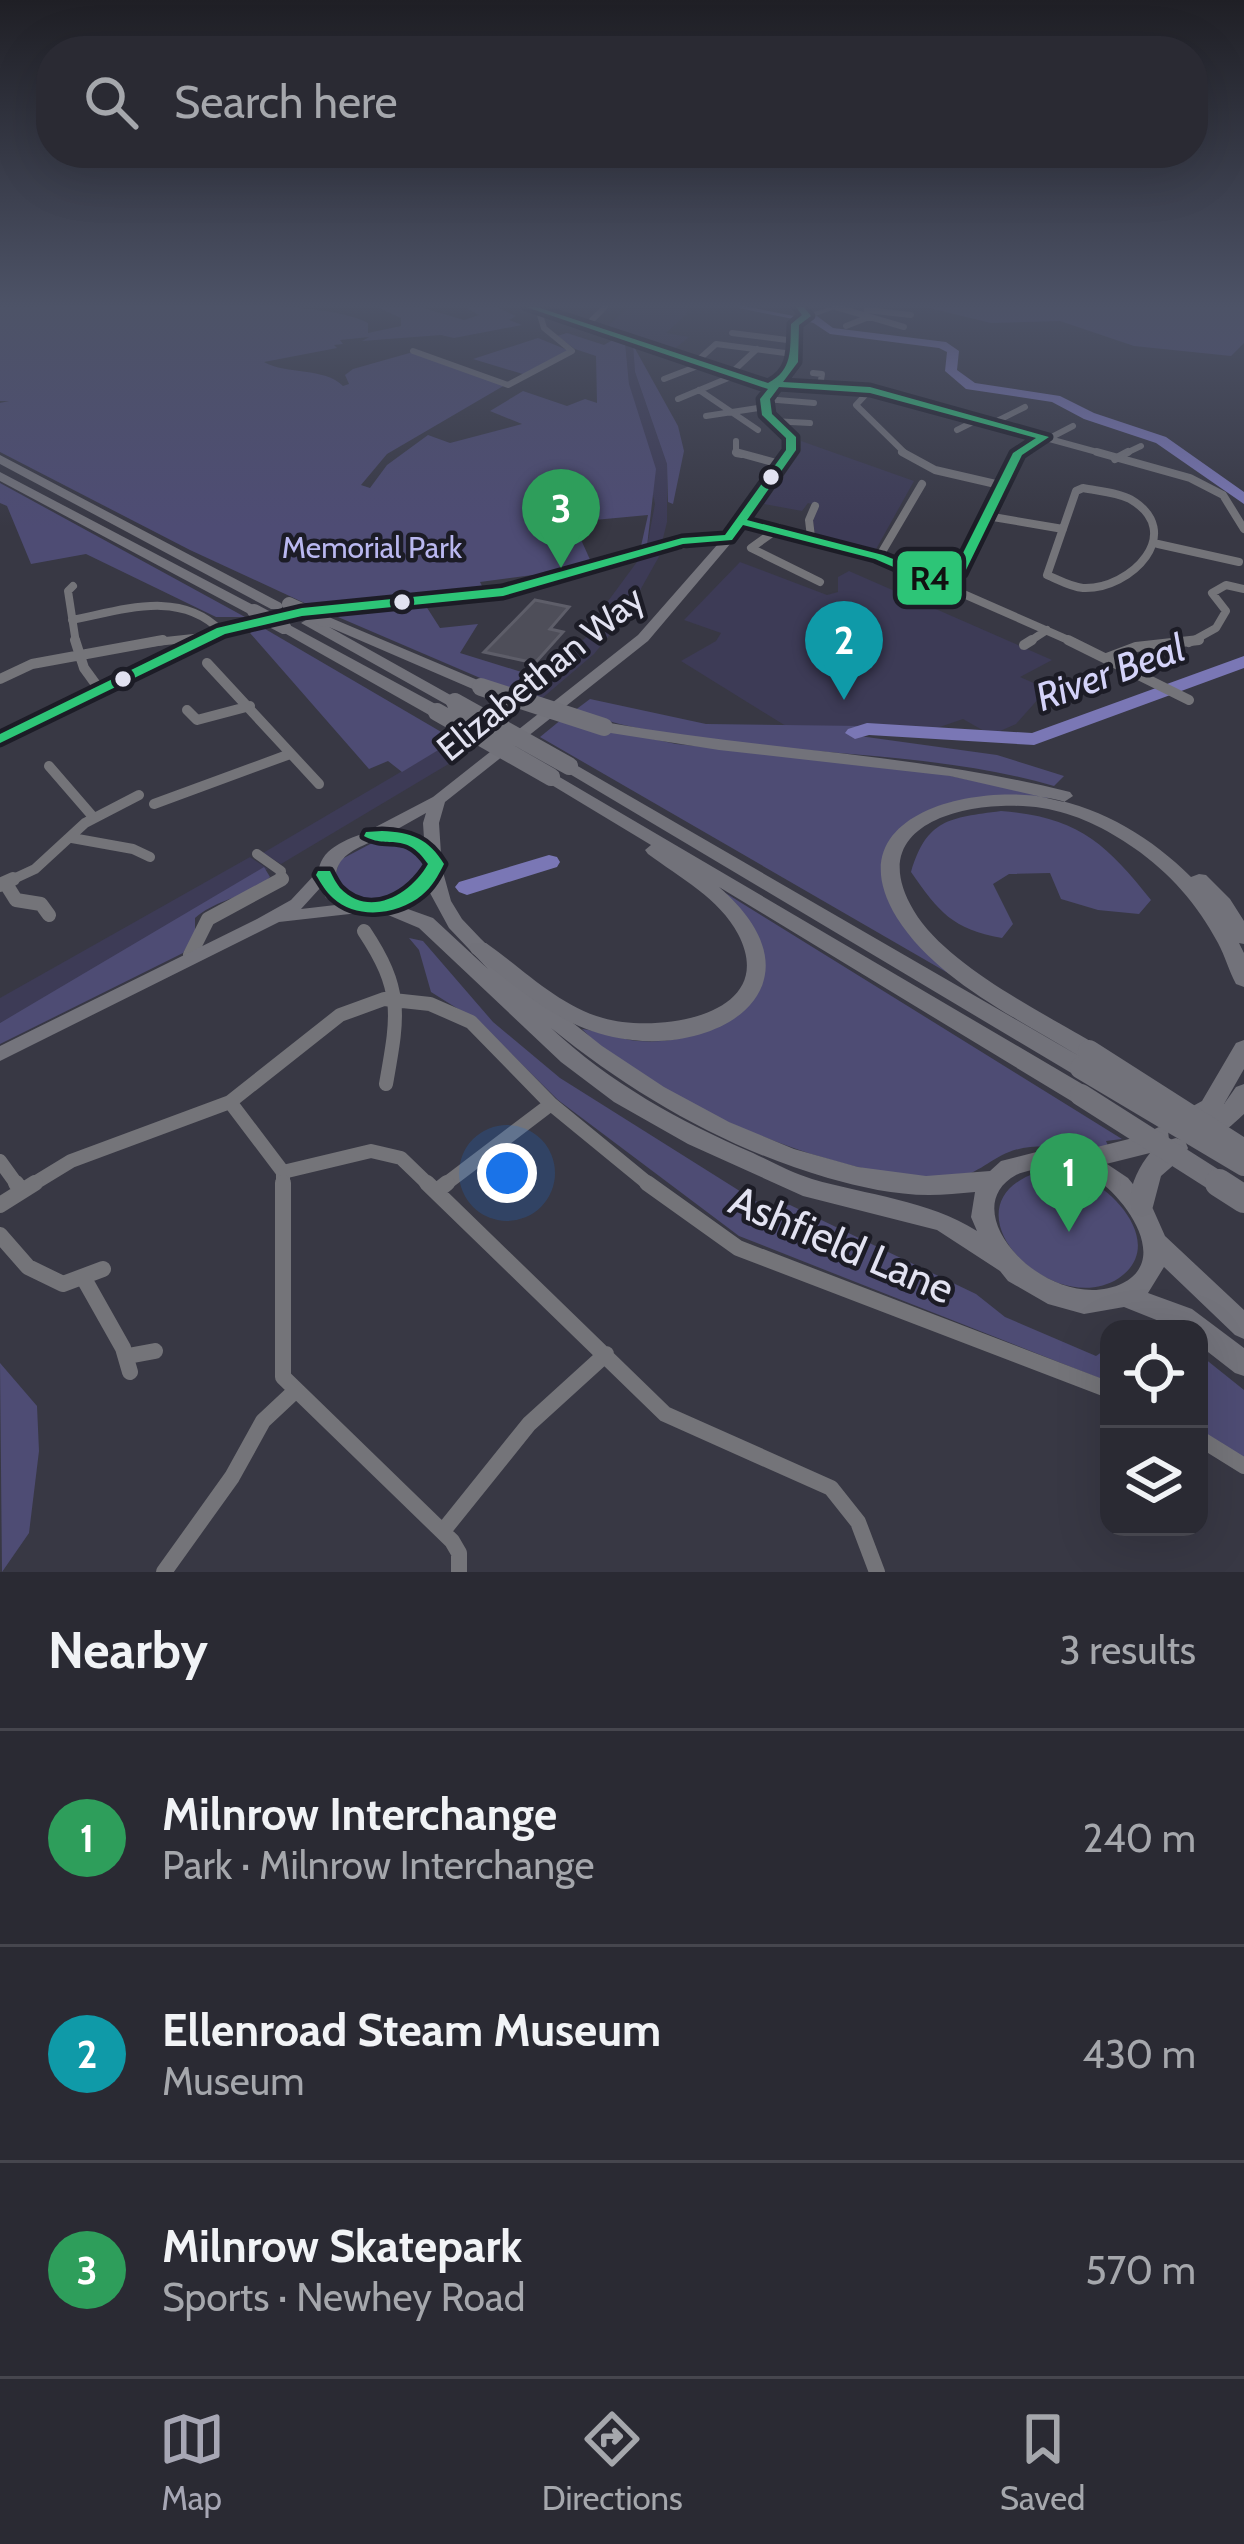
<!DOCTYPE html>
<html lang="en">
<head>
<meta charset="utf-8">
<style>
  body { margin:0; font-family:Cabin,sans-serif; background:#36363f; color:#f1f3f6 }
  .controls { position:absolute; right:36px; bottom:36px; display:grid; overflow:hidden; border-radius:24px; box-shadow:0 12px 48px #0002 }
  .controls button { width:108px; height:108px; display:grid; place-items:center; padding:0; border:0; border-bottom:3px solid #46464e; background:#2a2a33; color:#f1f3f6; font:60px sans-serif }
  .you { position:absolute; left:507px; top:1173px; width:42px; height:42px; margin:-30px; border:9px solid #fff; border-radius:50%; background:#1a73e8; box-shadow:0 0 0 18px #1a73e833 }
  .badge { display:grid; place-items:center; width:78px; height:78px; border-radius:50%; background:#a6a6b4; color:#fff; font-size:39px; font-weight:700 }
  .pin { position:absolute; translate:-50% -99px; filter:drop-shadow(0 3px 6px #0008) }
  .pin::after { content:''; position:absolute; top:63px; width:42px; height:36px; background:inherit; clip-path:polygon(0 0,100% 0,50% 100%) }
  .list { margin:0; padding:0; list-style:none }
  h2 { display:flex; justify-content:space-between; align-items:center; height:156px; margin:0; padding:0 48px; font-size:51px }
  h2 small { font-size:39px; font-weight:400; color:#a5a7ac }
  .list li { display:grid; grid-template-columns:78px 1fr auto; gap:36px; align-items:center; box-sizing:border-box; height:216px; padding:0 48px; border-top:3px solid #46464e }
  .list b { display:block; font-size:45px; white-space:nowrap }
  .list p { margin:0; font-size:39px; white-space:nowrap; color:#a5a7ac }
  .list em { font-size:39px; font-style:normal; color:#a5a7ac }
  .icon { flex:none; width:66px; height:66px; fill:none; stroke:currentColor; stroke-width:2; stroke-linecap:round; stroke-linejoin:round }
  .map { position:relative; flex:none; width:1244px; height:1572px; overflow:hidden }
  .search { position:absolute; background:#2a2a33; box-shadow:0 12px 48px #0002; left:36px; right:36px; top:36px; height:132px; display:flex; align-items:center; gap:30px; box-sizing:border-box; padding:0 42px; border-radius:48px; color:#a5a7ac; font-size:45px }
  .sheet { height:804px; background:#2a2a33 }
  nav { display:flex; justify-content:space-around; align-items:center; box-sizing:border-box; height:168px; border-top:3px solid #46464e; background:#2a2a33; font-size:33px; color:#a5a7ac }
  nav a { display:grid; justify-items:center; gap:6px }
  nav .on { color:#a6a6b4 }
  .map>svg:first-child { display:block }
</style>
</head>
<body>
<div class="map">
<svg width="1244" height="1572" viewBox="0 0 1244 1572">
  <rect width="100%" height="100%" fill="#383844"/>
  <!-- built -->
  <path fill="#3d3b56" d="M 628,307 L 686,307 L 687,314 L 666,333 L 689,337 L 672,351 L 605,329 Z
    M 625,342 L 633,345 L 635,372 L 667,464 L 667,522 L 662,542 L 647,546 L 655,504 L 629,384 Z
    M 801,441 L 914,481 L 875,551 L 815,535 L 813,521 L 819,506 L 808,503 L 802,511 L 764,504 L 801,451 Z
    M 661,553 L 620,626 L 592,623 L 642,555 Z
    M 740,562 L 827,595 L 838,592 L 838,577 L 849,571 L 1052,660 L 1020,677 L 1054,692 L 1040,697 L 1016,724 L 991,735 L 963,719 L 931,730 L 786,726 L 681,661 L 716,641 L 721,633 L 684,620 Z
    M 596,628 L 612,632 L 594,654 L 540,700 L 523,695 Z
    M 455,740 L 472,750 L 281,864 L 263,853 Z
    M 250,857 L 268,869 L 0,1023 L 0,998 Z"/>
  <!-- green -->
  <path fill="#4e4c74" d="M 0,307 C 75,307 314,293 368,323 L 368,333 L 401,326 L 401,318 L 377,307 L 420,307 L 464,320 L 479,315 L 465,307 L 496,307 L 516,316 L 509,320 L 522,325 L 454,338 L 441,335 L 362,341 L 369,337 L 340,340 L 343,344 L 334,345 L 337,348 L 264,362 C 287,375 324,367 343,386 L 349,384 L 345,375 L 353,369 L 413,352 L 505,385 L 387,454 L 361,485 L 370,488 L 387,465 L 428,435 L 450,443 L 522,424 L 490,411 L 523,391 L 567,406 L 585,399 L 597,403 L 596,356 L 575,349 L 557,336 L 567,333 L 604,345 L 616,338 L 625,342 L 629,384 L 656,469 L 647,546 L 596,560 L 641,546 L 648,515 L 573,522 L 592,564 L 538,579 L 533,575 L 480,582 L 484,590 L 311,606 L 190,550 L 0,452 L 0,403 L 9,401 L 0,401 Z
    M 925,307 L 1244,307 L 1244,343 L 1231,356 L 1134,346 L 1060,321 L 991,323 Z
    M 538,338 L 570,351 L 526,375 L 473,359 Z
    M 633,345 L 678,426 L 684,451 L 673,504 L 668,502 L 667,464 L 635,372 Z
    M 0,483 L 245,617 L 216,617 L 86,554 L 31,564 L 7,506 L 0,503 Z
    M 424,603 L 440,628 L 478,624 L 460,653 L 531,675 L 513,692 L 324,611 Z
    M 260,626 L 455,740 L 402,772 L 388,761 L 369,769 L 250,633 Z
    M 590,699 L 706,724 L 863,726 L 851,730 L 852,735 L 997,755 L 1064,776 L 1054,786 C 897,741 728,762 574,711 Z
    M 562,719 L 676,744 L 909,767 L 1054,798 C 998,797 935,790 894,837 L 902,917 L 1074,1046 L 540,737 Z
    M 1001,811 C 1077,817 1105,842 1151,900 L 1139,914 L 1098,910 L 1061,899 L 1050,873 L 1009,874 L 993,884 L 1013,924 L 1002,938 C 952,929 939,912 911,872 C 927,819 949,818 1001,811 Z
    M 374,842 L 401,843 L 421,854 L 425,872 C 408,903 353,914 334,879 L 340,860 Z
    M 264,867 L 270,877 C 250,897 217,898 195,918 L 195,934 L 183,953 L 0,1044 L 0,1023 Z
    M 690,871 L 1122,1139 L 1106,1141 L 1109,1148 C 1077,1151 1039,1140 1009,1152 C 989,1160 974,1177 951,1178 C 849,1184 653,1103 582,1029 C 600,1031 619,1039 637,1041 C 708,1046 726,1012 763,961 Z
    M 409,938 L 423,941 L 493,1022 L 560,1078 L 765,1207 L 790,1205 L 976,1294 L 1005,1317 L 1096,1356 L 1109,1347 L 1109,1382 L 739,1236 L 558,1100 L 479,1022 L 431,992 L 419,950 Z
    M 1038,1172 C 1054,1172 1069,1172 1084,1178 C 1119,1193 1164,1247 1119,1278 C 1052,1322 938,1206 1038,1172 Z
    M 1199,1354 L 1244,1390 L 1244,1458 L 1199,1431 Z
    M 0,1363 L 37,1406 L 39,1451 L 29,1533 L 2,1572 Z"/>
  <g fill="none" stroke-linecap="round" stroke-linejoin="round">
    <!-- stream -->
    <path stroke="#7a77b5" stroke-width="3" d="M 741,307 L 796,318
      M 806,320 L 818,322"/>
    <!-- river -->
    <path fill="#7a77b5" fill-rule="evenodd" d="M 809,316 L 817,316 L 833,328 L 946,342 L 959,351 L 957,370 L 975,383 L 1060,396 L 1094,413 L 1166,437 L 1244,492 L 1244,504 L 1156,443 L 1084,419 L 1052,402 L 966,389 L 945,371 L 947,352 L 939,348 L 830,334 L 809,320 Z
      M 1244,656 L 1244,668 L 1034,745 L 869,735 L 855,739 L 845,733 L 848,729 L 867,723 L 1032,733 Z
      M 549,855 L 557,857 L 560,862 L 557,867 L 467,895 L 459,892 L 455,887 L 459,882 Z"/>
  </g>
  <!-- building -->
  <path fill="#4e4e59" stroke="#5e5e69" stroke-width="3" d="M 535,600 L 569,607 L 550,629 L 563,632 L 535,663 L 484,652 Z"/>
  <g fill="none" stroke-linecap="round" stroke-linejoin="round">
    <!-- minor-far4 -->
    <path stroke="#747479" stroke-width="6" d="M 800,307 L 807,316
      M 836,307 L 904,327
      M 867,310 L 911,315
      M 587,325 L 605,307
      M 846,326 L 869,317
      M 732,333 L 795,341
      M 413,351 L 508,385 L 572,351 L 544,328 L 540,315 L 548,312
      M 696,362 L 716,344 L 793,354
      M 813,373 L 822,374 L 820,386
      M 730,374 L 757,349
      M 664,379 L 703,364
      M 772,384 L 870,390 L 1108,455
      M 699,390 L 758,430
      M 870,390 L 856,405 L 907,455
      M 678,399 L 733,376
      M 765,399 L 814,403
      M 706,416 L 765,407
      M 772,421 L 810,423
      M 995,422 L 1025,407
      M 957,430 L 981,418
      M 1048,439 L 1073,426
      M 736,441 L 736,454 L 742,455
      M 1017,455 L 1044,437
      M 1122,455 L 1141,446"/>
    <!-- minor-far3 -->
    <path stroke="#747479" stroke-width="8" d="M 736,452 L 784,465
      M 902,452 L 935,470 L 1000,485
      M 1097,452 L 1190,478 L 1223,495 L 1244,529
      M 1115,459 L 1128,452
      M 1083,488 C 1098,491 1117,492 1130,499 C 1187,532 1131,590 1083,588 C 1071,587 1059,580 1047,575 L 1076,491 Z
      M 987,516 L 1063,529
      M 743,522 L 879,557 L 1075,643
      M 779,528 L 751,548 L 820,582
      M 811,537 L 809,520 L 815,506
      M 1158,544 L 1239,562
      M 879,557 L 922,484
      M 939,582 L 960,571 L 1019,452
      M 73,586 L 68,591 L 76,643
      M 72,620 C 123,610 180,589 221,631
      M 147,643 L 203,637
      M 1027,643 L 1047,630
      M 1189,643 L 1216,628 L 1226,611 L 1212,593 L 1226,585 L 1244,589"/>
    <!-- minor-far2 -->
    <path stroke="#747479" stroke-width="10" d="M 75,640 L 84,668 L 100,690
      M 1068,640 L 1189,700
      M 1024,645 L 1032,640
      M 1107,658 L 1136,647 L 1199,640
      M 207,663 L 319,784
      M 0,679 L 32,664 L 163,640
      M 187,710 L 197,720 L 250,706
      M 49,766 L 94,818
      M 154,804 L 290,754
      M 72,838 L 133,849 L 150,857
      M 257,854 L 281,871 L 280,882
      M 7,882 L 35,869 L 85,823 L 139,795"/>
    <!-- minor-far1 -->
    <path stroke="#747479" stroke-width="14" d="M 6,884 L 16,900 L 41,904 L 49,915
      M 0,885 L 13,879
      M 364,931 C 404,991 398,1016 386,1084
      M 190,955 L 208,919 L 282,879
      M 230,1102 L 283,1172 L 283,1186
      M 0,1161 L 18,1186
      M 283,1172 L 371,1151 L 401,1158 L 430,1186
      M 30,1186 L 71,1161 L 230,1102 L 340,1015 L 384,999 L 430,1004 L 471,1022 L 551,1104 L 651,1186
      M 443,1186 L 551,1104"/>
    <!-- minor -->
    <path stroke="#747479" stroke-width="16" d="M 16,1183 L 21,1191
      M 283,1183 L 283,1377 L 452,1541 L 459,1553 L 459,1572
      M 427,1183 L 665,1414 L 831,1488 L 858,1522 L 877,1572
      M 647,1183 L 738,1248 L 1109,1390
      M 437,1191 L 447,1183
      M 0,1205 L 35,1183
      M 0,1235 L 28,1267 L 63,1284 L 103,1269
      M 83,1277 L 123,1348 L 130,1372
      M 128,1356 L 155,1351
      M 1199,1438 L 1244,1466
      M 443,1531 L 529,1424 L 606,1354
      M 164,1572 L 232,1477 L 263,1421 L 294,1392"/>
    <!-- tertiary-far1 -->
    <path stroke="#747479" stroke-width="9" d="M 196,643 C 292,596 403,612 504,592 C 580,576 650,543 728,538"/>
    <!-- tertiary -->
    <path stroke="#747479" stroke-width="12" d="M 0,739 L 203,640"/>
    <!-- primary -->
    <path fill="#74747c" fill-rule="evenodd" d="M 526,307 L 537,307 L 772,385 L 790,362 L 795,318 L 830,307 L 840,307 L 802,321 L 798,362 L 770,399 L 772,414 L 797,440 L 789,465 L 747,524 L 648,641 L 445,802 L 439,823 L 441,854 L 433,859 L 425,854 L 423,823 L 426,813 L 378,840 L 366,840 L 364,836 L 366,832 L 433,797 L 638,635 L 739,520 L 779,465 L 787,440 L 762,415 L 760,399 L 768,389 Z
      M 324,870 L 332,875 L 301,909 L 370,901 L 376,903 L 378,907 L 376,911 L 279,922 L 0,1061 L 0,1046 L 257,919 L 291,900 L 318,871 Z"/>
    <!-- trunk -->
    <path fill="#73737b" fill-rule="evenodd" d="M 372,831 C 404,829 430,834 445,864 L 443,872 L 451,901 L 462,919 L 481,939 L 548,1003 L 602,1046 L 664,1087 L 729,1122 L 794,1149 L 858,1167 L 926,1176 L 990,1171 L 1001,1161 L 1052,1148 L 1101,1160 L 1128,1178 L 1153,1209 L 1165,1236 L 1244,1310 L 1244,1339 L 1235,1335 L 1164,1267 L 1148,1293 L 1192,1309 L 1244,1348 L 1244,1376 L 1235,1373 L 1199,1345 L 1199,1329 L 1179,1329 L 1124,1307 L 1084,1314 L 1048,1304 L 1008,1281 L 1000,1271 L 937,1230 L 803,1196 L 688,1144 L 614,1102 L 561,1062 L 419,928 L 381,912 L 361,911 L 326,898 C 303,857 337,841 372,831 ZM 374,841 C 397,840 416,842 427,864 C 415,905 373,908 339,890 C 328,862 350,850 374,841 ZM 430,893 L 449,928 L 488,969 L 433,918 L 405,908 L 416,904 ZM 551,1028 C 634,1095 725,1148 828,1178 C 860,1187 895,1195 929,1195 C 944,1195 960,1193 975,1192 L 971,1217 L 977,1231 C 928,1200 867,1195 812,1179 C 792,1173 772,1162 753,1153 C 679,1121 610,1083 551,1028 ZM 1052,1166 C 1067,1169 1083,1171 1096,1179 C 1125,1198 1170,1259 1123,1283 C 1052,1318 949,1212 1016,1175 C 1026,1170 1041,1169 1052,1166 Z"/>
    <!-- motorway -->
    <path fill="#72727a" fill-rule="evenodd" d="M 0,455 L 281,603 L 283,606 L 281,609 L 271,609 L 0,464 Z
      M 0,472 L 259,608 L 261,611 L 254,615 L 249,614 L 0,481 Z
      M 324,615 L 487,684 L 489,687 L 481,692 L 475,690 L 329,627 L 463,702 L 461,706 L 449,706 L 301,623 L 309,618 L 317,621 L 319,617 Z
      M 284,622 L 443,708 L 445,712 L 437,717 L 431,716 L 279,630 L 276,627 Z
      M 604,722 C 760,750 916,753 1070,792 L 1073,796 L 1064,802 L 950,776 L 719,750 L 598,731 L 596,727 L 598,723 Z
      M 569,761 L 1079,1056 C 1017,1018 937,981 897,918 C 833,814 974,783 1049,798 C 1104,809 1152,838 1191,877 L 1199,874 L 1206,875 L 1230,899 L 1244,921 L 1244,944 L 1239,943 L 1244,953 L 1244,987 L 1236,984 C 1229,971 1225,956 1218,943 C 1198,905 1169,872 1134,848 C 1107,829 1075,813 1042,808 C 976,798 859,820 914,911 C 947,966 1042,1012 1097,1045 L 1100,1051 L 1097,1057 L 1089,1060 L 1081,1057 L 1092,1068 L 1089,1074 L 1081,1077 L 1073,1074 L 563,770 L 560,766 L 563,762 Z
      M 551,772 L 1089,1088 L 1093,1095 L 1089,1102 L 1081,1104 L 1073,1102 L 719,887 C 831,984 720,1060 613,1037 C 557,1025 516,986 472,953 L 469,948 L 472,943 L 486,943 C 523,969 559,1006 603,1018 C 657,1034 781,1016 738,934 C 720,899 679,877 648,854 L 645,850 L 651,845 L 545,781 L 542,777 Z
      M 1244,1040 L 1244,1069 L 1224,1104 L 1236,1087 L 1244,1084 L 1244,1114 C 1231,1126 1210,1147 1191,1141 L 1188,1134 L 1190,1130 L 1183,1133 L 1175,1130 L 1171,1123 L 1175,1116 L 1202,1101 L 1236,1043 Z
      M 1159,1127 L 1168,1130 L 1169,1140 L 1176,1138 L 1185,1141 L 1188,1148 L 1185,1155 L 1161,1176 L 1151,1214 L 1142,1217 L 1133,1214 C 1125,1194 1137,1169 1150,1153 L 1078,1171 L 1069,1168 L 1066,1161 L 1069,1154 L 1137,1137 Z"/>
    <!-- motorway-bridge-far3 -->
    <path stroke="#72727a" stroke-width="14" d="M 289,604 L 324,620
      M 254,611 L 284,627"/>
    <!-- motorway-bridge-far2 -->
    <path stroke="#72727a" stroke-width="18" d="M 481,687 L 604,727
      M 455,702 L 569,766
      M 437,712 L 551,777"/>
    <!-- motorway-bridge-far1 -->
    <path stroke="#72727a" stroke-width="22" d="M 1089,1051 L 1244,1150
      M 1081,1068 L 1244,1165
      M 1081,1095 L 1224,1186"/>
    <!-- motorway-bridge -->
    <path stroke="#72727a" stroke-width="28" d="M 1219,1183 L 1244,1199"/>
    <!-- bus-1 casing -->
    <g stroke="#1c1c26" stroke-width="9">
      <path id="bus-1" d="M 526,307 L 537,307 L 768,383 C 793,370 790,350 791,324 L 802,315 L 796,307 L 804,307 L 811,316 L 799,325 L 798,362 L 783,382 L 870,387 L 1049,437 L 1022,455 L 964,574 L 943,585 L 935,585 L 875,559 L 743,525 L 732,540 L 683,544 L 503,596 L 302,616 L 225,634 L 0,743 L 0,734 L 217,628 L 302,608 L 502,588 L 682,538 L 725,535 L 786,450 L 786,438 L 762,415 L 760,399 L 768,389 ZM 779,387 L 870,393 L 1036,438 L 1013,453 L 955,569 L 939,577 L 883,555 L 747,520 L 796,450 L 796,437 L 772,414 L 770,399 Z
        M 382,831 C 411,832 429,839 444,864 C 438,876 432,887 422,895 C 398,915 357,920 333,898 C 326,892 321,883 316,875 L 318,871 L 330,871 C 333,877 336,883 340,888 C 370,919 411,894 428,864 C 405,830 389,850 364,836 L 366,832 Z"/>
    </g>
    <!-- bus-1 -->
    <use href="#bus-1" fill="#2dc577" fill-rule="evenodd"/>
  </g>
  <!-- sky -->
  <linearGradient id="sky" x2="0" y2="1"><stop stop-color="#1f1f25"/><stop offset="0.58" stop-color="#4d5367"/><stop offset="1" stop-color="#4d5367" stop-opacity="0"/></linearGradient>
  <rect width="1244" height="527" fill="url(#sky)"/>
  <!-- markers -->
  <g fill="#e2e2f1" stroke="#1c1c26" stroke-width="4.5">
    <circle cx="771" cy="477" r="10"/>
    <circle cx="402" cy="602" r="10"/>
    <circle cx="123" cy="679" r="10"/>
  </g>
  <g text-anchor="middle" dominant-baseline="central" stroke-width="9" stroke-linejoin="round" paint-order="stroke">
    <!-- far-park labels -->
    <g font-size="30" fill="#bab8f0" stroke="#1c1c26">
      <text x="372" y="547">Memorial Park</text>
    </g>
    <!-- street labels -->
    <g font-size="36" fill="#e2e2f1" stroke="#1c1c26">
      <text transform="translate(540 673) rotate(-39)">Elizabethan Way</text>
    </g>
    <!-- water labels -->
    <g font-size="39" font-style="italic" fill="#d4d3f9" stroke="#1c1c26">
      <text transform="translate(1110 672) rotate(-20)">River Beal</text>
    </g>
    <!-- near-street labels -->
    <g font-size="42" fill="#e2e2f1" stroke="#1c1c26">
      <text transform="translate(842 1244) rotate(23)">Ashfield Lane</text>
    </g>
  </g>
  <rect stroke="#1c1c26" stroke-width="4.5" x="895" y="549" width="69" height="58" rx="12" fill="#2dc577"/>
  <g font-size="33" text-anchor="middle" font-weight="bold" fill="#111">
    <text x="930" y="590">R4</text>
  </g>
</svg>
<div class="controls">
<button><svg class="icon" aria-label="locate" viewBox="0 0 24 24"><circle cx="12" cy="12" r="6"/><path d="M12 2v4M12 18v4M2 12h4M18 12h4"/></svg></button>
<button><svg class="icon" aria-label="layers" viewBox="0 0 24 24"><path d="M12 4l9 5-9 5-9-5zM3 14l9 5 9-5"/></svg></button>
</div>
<div class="you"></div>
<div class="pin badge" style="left:1069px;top:1232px;background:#2e9e5b">1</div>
<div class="pin badge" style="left:844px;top:700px;background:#0f9aa8">2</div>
<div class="pin badge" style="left:561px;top:568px;background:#2e9e5b">3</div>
<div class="search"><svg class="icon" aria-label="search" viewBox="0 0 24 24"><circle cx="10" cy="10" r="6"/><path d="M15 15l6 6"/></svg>Search here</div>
</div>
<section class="sheet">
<h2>Nearby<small>3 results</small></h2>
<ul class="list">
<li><span class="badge" style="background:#2e9e5b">1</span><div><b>Milnrow Interchange</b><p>Park · Milnrow Interchange</p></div><em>240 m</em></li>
<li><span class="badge" style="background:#0f9aa8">2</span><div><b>Ellenroad Steam Museum</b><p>Museum</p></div><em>430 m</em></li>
<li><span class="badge" style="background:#2e9e5b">3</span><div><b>Milnrow Skatepark</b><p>Sports · Newhey Road</p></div><em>570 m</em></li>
</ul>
</section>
<nav>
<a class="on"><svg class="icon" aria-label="map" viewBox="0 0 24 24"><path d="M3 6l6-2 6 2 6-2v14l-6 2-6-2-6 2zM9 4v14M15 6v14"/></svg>Map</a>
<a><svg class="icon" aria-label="directions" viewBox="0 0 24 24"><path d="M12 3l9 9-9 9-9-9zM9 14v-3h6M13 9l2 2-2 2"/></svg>Directions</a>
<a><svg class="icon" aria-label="saved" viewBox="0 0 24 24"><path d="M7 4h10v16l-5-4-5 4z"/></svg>Saved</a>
</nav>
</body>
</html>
